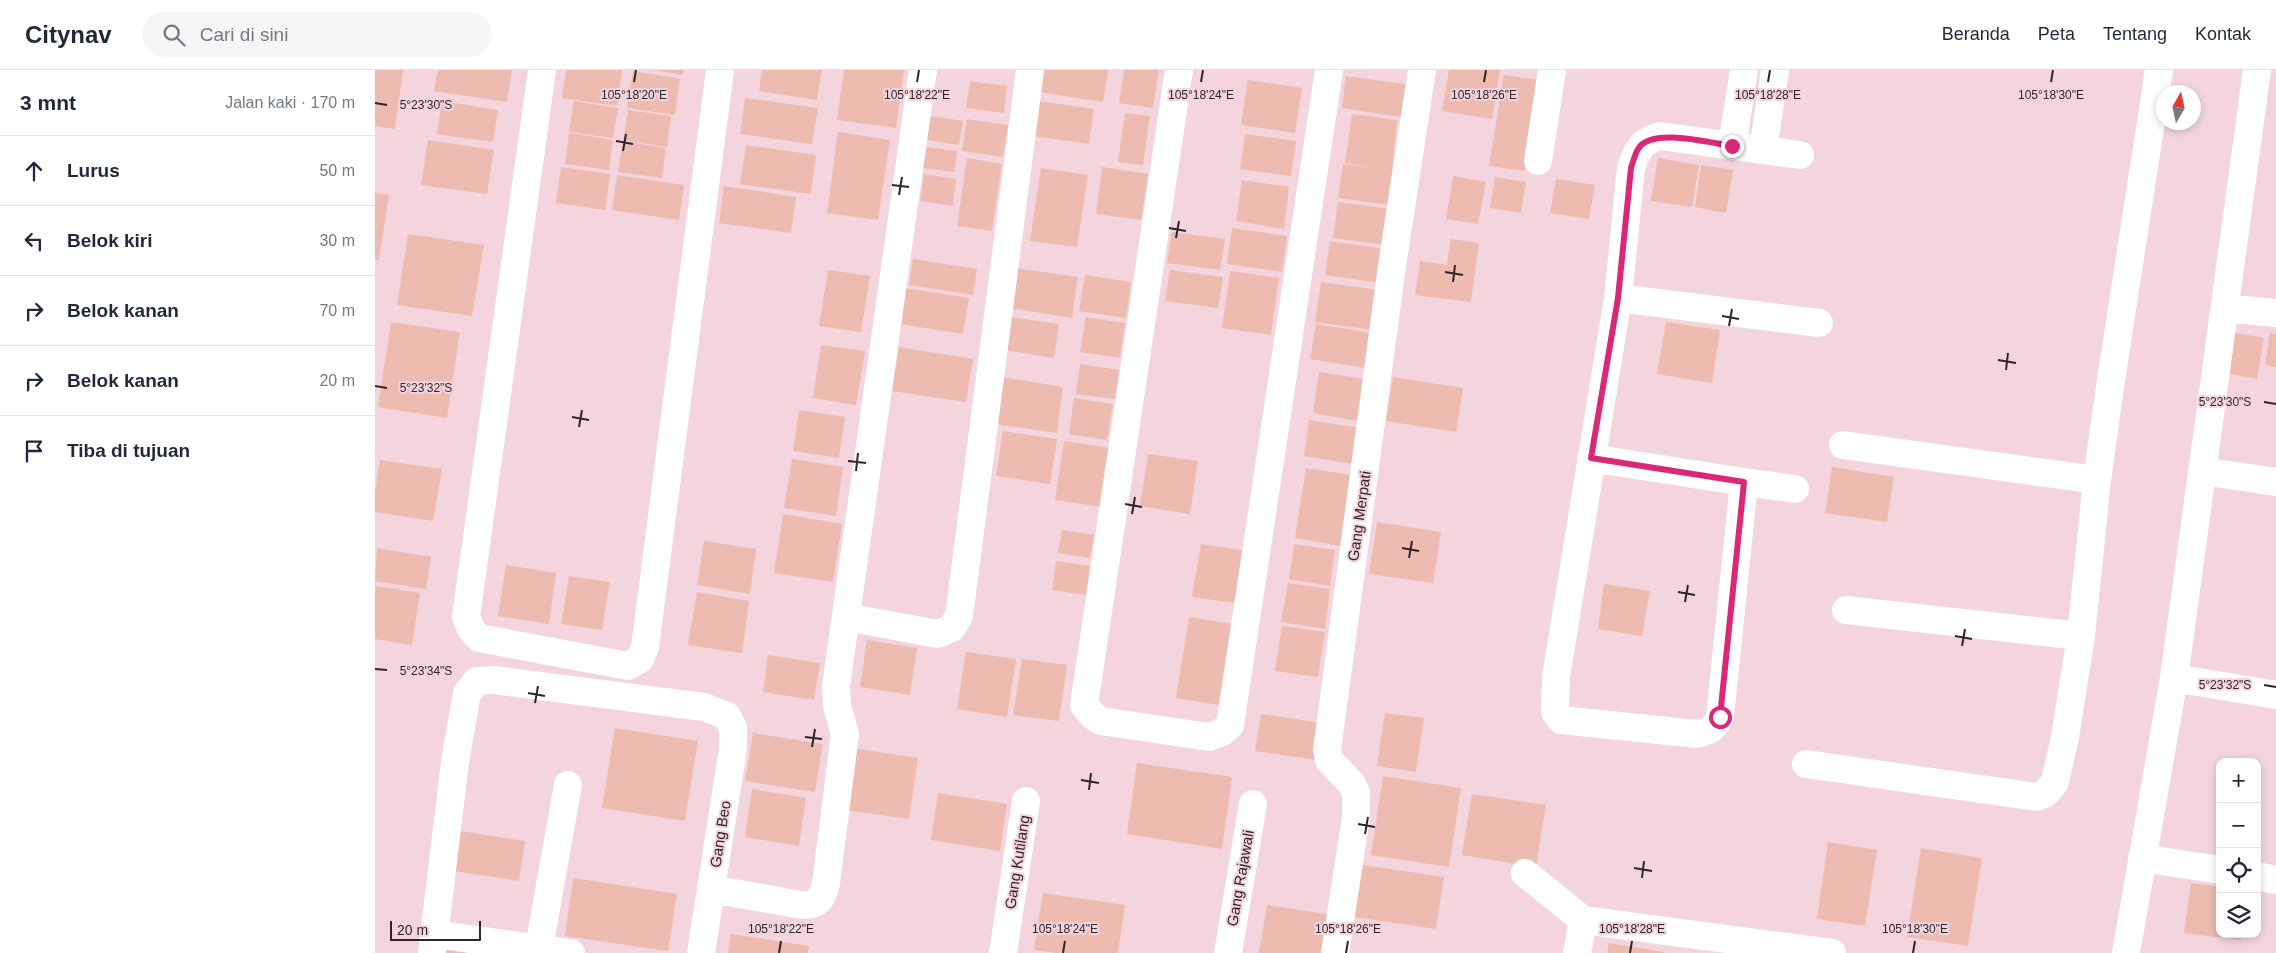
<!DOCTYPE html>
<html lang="id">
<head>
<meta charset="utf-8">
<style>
  body { margin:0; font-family:Helvetica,sans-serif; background:#f6f6f7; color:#1f2937 }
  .controls { position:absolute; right:15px; bottom:15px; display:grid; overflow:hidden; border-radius:10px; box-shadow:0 2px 8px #0003 }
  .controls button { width:45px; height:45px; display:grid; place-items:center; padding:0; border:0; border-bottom:1px solid #e0e1e3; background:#fff; color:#1f2937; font:25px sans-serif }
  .compass { position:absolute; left:1781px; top:15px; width:45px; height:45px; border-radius:50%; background:#fff; box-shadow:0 2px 8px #0003; rotate:9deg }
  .scale { position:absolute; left:15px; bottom:12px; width:91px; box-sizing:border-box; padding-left:5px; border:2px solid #302528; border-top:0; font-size:14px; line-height:18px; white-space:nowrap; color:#302528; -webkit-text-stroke:4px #f4d5dd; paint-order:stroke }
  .stop { position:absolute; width:15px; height:15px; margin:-11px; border:4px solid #db2777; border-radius:50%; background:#fff }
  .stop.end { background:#db2777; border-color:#fff; box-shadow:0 1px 5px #0008 }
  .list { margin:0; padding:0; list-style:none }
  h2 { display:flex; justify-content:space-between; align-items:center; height:65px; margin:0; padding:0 20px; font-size:21px }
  h2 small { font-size:16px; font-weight:400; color:#747a83 }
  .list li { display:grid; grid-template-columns:32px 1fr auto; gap:15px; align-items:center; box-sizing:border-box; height:70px; padding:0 20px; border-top:1px solid #e0e1e3 }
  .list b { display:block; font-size:19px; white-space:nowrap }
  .list em { font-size:16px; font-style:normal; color:#747a83 }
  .icon { flex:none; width:28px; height:28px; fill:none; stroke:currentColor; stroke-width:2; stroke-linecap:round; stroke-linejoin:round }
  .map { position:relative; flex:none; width:1901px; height:883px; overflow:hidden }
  header { display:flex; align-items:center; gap:30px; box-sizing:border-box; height:70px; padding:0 25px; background:#fff; border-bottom:1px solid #e0e1e3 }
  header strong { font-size:24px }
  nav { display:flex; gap:28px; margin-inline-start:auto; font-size:18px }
  .search { width:350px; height:45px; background:#f6f6f7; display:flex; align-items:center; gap:12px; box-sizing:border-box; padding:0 18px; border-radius:28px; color:#747a83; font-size:19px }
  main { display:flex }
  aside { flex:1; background:#fff }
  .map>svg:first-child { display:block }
</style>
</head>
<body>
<header>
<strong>Citynav</strong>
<div class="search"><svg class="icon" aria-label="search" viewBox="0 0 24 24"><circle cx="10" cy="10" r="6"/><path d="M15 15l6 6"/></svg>Cari di sini</div>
<nav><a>Beranda</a><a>Peta</a><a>Tentang</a><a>Kontak</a></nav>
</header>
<main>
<aside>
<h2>3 mnt<small>Jalan kaki · 170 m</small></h2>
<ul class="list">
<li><svg class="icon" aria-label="ahead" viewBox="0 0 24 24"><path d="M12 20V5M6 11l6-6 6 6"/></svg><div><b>Lurus</b></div><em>50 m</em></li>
<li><svg class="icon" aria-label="left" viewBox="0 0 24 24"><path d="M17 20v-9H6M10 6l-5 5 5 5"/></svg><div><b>Belok kiri</b></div><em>30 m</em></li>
<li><svg class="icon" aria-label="right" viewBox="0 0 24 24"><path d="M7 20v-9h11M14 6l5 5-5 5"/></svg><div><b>Belok kanan</b></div><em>70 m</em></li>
<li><svg class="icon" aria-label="right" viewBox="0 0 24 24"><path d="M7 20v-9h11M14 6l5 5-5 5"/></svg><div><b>Belok kanan</b></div><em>20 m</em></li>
<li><svg class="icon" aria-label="arrive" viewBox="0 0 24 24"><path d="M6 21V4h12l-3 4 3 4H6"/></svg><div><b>Tiba di tujuan</b></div></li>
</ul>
</aside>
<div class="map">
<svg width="1901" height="883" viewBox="0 0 1901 883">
  <rect width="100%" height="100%" fill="#f4d5dd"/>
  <!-- building -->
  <path fill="#edbbaf" d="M 0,0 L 28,0 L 20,59 L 0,56 Z
    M 63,0 L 137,0 L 132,32 L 59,21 Z
    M 191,0 L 247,0 L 242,36 L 187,28 Z
    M 279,0 L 308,0 L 308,5 Z
    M 387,0 L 447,0 L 442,30 L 384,21 Z
    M 469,0 L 529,0 L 521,58 L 462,50 Z
    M 667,0 L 733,0 L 728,32 L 664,22 Z
    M 749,0 L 784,0 L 778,38 L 744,33 Z
    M 1074,0 L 1125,0 L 1117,49 L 1067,41 Z
    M 258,1 L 305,9 L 300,45 L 252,38 Z
    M 1129,5 L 1164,10 L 1150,101 L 1114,96 Z
    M 971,6 L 1036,15 L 1032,48 L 967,38 Z
    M 873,10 L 927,18 L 920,63 L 866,55 Z
    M 595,11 L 632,16 L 629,43 L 591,38 Z
    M 370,28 L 443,38 L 437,74 L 365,64 Z
    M 657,30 L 719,39 L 714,74 L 652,65 Z
    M 67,31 L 123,40 L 118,72 L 62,64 Z
    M 199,31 L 243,38 L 238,68 L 194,62 Z
    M 253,40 L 296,46 L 292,77 L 248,70 Z
    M 750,43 L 775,46 L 768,95 L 743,92 Z
    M 977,44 L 1022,50 L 1014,135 L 963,128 L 968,94 L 999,98 L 970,93 Z
    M 549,45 L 588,51 L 584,75 L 545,69 Z
    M 592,49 L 633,55 L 628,87 L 587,81 Z
    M 463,62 L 515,70 L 503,150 L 452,143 Z
    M 194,63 L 238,70 L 234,100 L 190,94 Z
    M 870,64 L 921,71 L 916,106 L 865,99 Z
    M 53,70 L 119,80 L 112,124 L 46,115 Z
    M 248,71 L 291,78 L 287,108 L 243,102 Z
    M 371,75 L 441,85 L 436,124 L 365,114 Z
    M 549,77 L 582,81 L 579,102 L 547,98 Z
    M 592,88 L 627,94 L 617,161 L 582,156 Z
    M 1283,88 L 1324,95 L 1317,137 L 1276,131 Z
    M 1326,95 L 1358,100 L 1351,143 L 1320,137 Z
    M 186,97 L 235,104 L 230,140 L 181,133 Z
    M 727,97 L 773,104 L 766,150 L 721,144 Z
    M 666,98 L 713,105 L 702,177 L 655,171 Z
    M 549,104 L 581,109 L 578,136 L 545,131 Z
    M 242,105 L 309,115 L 304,150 L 237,140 Z
    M 1078,106 L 1111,112 L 1103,154 L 1071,149 Z
    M 1120,107 L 1151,112 L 1146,143 L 1115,138 Z
    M 1181,109 L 1220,115 L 1214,149 L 1175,143 Z
    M 867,110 L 914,117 L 909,159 L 861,151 Z
    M 349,116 L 421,127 L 416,163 L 344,153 Z
    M 0,123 L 14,125 L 4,190 L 0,189 Z
    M 963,132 L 1015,139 L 1010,175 L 958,168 Z
    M 857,158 L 912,166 L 907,202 L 852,194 Z
    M 797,162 L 850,169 L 845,200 L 792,193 Z
    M 33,164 L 109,175 L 97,246 L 22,235 Z
    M 1076,169 L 1104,173 L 1096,232 L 1040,225 L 1045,191 L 1072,195 Z
    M 955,171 L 1011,179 L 1006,213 L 950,205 Z
    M 538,189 L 602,199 L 598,225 L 534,215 Z
    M 641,198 L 703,207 L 697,248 L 635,238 Z
    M 453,200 L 495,206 L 486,262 L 444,256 Z
    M 795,200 L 848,207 L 843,238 L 790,231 Z
    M 855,201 L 904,208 L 896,265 L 847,258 Z
    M 710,205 L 756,212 L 751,248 L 704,241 Z
    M 946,212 L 1011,221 L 1006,261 L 940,252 Z
    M 530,218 L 594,228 L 588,264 L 525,254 Z
    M 629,246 L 684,254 L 679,288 L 624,279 Z
    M 711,247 L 750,253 L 745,288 L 705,282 Z
    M 16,252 L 85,262 L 72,348 L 3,337 Z
    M 1291,252 L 1345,260 L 1337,313 L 1282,304 Z
    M 941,254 L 997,263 L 991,298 L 935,289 Z
    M 1850,261 L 1889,268 L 1882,309 L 1844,302 Z
    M 1895,263 L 1901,264 L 1901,297 L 1890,295 Z
    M 446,275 L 490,281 L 481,335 L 438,328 Z
    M 524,277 L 598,289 L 591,332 L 517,321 Z
    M 705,294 L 744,300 L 740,329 L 701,324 Z
    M 944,302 L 990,309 L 983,351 L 938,343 Z
    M 627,307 L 688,317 L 682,363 L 620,354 Z
    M 1018,307 L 1088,318 L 1081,362 L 1011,351 Z
    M 699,328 L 738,334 L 732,370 L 694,364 Z
    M 424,340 L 470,347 L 464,388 L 418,381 Z
    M 934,350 L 984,358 L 978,394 L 929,386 Z
    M 628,361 L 682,369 L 675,414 L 621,406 Z
    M 689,371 L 736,378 L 727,437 L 680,430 Z
    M 773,384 L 823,391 L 815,444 L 765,436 Z
    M 417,389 L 468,397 L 461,446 L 409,438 Z
    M 5,390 L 67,399 L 58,451 L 0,442 L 0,422 Z
    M 1457,397 L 1519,407 L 1512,452 L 1450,443 Z
    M 931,398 L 976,405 L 965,476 L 920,468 Z
    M 408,444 L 467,454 L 458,512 L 399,503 Z
    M 1002,452 L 1066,462 L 1058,513 L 994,504 Z
    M 687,460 L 719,465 L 715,488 L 683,483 Z
    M 329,471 L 381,479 L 375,524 L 322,515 Z
    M 826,474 L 870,481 L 861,533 L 817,527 Z
    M 919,474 L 960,480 L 955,516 L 914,509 Z
    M 2,478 L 56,487 L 51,519 L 0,511 Z
    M 681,491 L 715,496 L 711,525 L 677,520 Z
    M 131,495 L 181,503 L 174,554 L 123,546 Z
    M 194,506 L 235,512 L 227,560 L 186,554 Z
    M 913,513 L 955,519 L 950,559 L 906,552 Z
    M 1229,514 L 1275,521 L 1267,566 L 1223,559 Z
    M 0,516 L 45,523 L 37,575 L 0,569 Z
    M 322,522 L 374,531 L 367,583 L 313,575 Z
    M 814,547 L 863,555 L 850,636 L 801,628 Z
    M 907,556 L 950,562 L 943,607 L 900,601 Z
    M 492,570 L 542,578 L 535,625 L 485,617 Z
    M 591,582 L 641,589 L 632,647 L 582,639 Z
    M 393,585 L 445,593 L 439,630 L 388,622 Z
    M 647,589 L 692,595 L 684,651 L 638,645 Z
    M 1010,643 L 1049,648 L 1041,702 L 1002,696 Z
    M 886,644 L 947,653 L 942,690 L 880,681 Z
    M 240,658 L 323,671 L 310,751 L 227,738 Z
    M 378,663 L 448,674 L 440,722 L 370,711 Z
    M 471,677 L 543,688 L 534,749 L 462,739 Z
    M 762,693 L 857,707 L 847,779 L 752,764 Z
    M 1008,706 L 1086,718 L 1074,797 L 996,785 Z
    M 377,719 L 431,728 L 424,776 L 370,767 Z
    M 563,723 L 632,734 L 625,781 L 556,770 Z
    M 1097,724 L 1171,735 L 1161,797 L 1087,785 Z
    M 85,761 L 150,771 L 144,811 L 79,801 Z
    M 1453,772 L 1502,780 L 1490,856 L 1442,849 Z
    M 1546,778 L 1607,788 L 1593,876 L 1532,867 Z
    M 981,794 L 1069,807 L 1061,859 L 973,846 Z
    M 198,808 L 302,824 L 293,881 L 190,866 Z
    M 1816,813 L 1845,817 L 1845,864 L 1867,864 L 1866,870 L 1809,863 Z
    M 668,823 L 750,835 L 743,883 L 681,883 L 659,880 Z
    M 892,835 L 957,845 L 951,883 L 884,883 Z
    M 356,864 L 434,876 L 433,883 L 353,883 Z
    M 1234,873 L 1290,882 L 1290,883 L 1232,883 Z
    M 60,877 L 92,882 L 92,883 L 59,883 Z"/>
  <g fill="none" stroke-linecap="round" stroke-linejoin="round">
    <!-- minor -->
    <path stroke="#fff" stroke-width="28" d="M 167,0 L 91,547 L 96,559 L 104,568 L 253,596 L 265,589 L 270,577 L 345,0
      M 804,0 L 709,635 L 717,645 L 726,651 L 834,667 L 847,662 L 855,655 L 954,0
      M 1357,76 L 1369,0
      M 1388,80 L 1400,0
      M 1163,91 L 1177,0
      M 1243,228 L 1444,253
      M 1850,238 L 1901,243
      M 1468,375 L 1722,410
      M 1216,388 L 1369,412
      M 1827,401 L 1901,412
      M 1420,419 L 1369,412 L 1345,647 C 1339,659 1334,661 1322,664 L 1186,650 L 1180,642 L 1181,607 L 1243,228 L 1256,98 C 1262,80 1266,71 1285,66 L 1425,85
      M 1471,540 L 1706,566
      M 471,547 L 563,564 L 577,558 L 584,546 L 655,0
      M 1799,608 L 1901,625
      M 1431,694 L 1661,727 L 1670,724 L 1680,712 L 1690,667 L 1706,566 L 1722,410 L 1736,310 L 1784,0
      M 1767,788 L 1845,800
      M 1150,803 L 1208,850 L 1457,883
      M 1882,806 L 1901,810
      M 336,819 L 427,835 C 444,835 447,829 451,813 L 470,664 L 462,636 L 461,616 L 548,0
      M 59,864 L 196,883
      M 57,883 L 80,692 L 92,623 L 102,611 L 119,610 L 329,637 L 352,646 L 358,658 L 358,679 L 326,883
      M 163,883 L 193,715
      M 628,883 L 651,731
      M 853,883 L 878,734
      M 960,883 L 981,747 L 981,723 L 977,714 L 954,690 L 952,680 L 1017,196 L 1047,0
      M 1202,883 L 1208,850
      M 1751,883 L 1799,608 L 1882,0"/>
  </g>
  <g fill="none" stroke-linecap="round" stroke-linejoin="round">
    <!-- route -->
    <path stroke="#db2777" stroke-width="6" d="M 1345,647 L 1369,412 L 1216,388 L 1243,228 L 1256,98 C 1258,92 1260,84 1263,79 C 1276,57 1335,73 1357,76"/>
  </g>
  <!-- ticks -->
  <path fill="none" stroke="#302528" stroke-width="2" d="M 259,12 L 261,0M 542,12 L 544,0M 826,12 L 828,0M 1109,12 L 1111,0M 1393,12 L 1395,0M 1676,12 L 1678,0M 0,33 L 12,35M 241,71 L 258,74M 248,81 L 251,64M 517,115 L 534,117M 524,125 L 527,107M 794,158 L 811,161M 801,168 L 804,151M 1070,202 L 1088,205M 1078,212 L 1080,195M 1347,246 L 1364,249M 1354,256 L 1357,239M 1623,290 L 1641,293M 1631,300 L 1633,283M 0,316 L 12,318M 1889,332 L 1901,334M 197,347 L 214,350M 204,357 L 207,340M 473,391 L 491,393M 481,401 L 483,383M 750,434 L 767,437M 757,444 L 760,427M 1027,478 L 1044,481M 1034,488 L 1037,471M 1303,522 L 1320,525M 1310,532 L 1313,515M 1580,566 L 1597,569M 1587,576 L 1590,559M 0,599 L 12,600M 1889,615 L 1901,617M 153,623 L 170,626M 160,633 L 163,616M 430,667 L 447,669M 437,677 L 440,659M 706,710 L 724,713M 714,720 L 716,703M 983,754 L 1000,757M 990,764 L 993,747M 1259,798 L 1277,801M 1267,808 L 1269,791M 404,883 L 406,871M 688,883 L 690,871M 971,883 L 973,871M 1255,883 L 1257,871M 1538,883 L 1540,871"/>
  <g text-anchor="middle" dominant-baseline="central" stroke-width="4" stroke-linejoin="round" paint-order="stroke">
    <!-- street labels -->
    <g font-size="15" fill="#302528" stroke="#f4d5dd">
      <text transform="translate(984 446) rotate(-82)">Gang Merpati</text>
      <text transform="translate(345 764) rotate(-81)">Gang Beo</text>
      <text transform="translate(642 792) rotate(-81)">Gang Kutilang</text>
      <text transform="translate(865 808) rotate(-80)">Gang Rajawali</text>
    </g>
  </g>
  <g font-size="12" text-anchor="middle" fill="#302528" stroke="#f4d5dd" stroke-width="4" stroke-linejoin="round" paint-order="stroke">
    <text x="259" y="29">105°18'20"E</text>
    <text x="542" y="29">105°18'22"E</text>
    <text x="826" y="29">105°18'24"E</text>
    <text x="1109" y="29">105°18'26"E</text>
    <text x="1393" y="29">105°18'28"E</text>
    <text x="1676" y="29">105°18'30"E</text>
    <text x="51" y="39">5°23'30"S</text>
    <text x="51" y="322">5°23'32"S</text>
    <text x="1850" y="336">5°23'30"S</text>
    <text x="51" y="605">5°23'34"S</text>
    <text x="1850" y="619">5°23'32"S</text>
    <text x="406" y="863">105°18'22"E</text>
    <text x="690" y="863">105°18'24"E</text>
    <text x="973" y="863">105°18'26"E</text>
    <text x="1257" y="863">105°18'28"E</text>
    <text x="1540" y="863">105°18'30"E</text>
  </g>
</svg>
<div class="controls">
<button>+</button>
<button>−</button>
<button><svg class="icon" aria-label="locate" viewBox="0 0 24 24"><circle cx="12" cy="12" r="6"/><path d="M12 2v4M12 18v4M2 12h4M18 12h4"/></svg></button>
<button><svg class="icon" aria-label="layers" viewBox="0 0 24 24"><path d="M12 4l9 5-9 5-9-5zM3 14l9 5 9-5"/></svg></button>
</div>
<svg class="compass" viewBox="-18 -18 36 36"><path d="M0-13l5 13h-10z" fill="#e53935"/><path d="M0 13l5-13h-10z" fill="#747a83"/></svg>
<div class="scale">20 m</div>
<div class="stop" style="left:1345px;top:647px"></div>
<div class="stop end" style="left:1357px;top:76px"></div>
</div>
</main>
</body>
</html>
